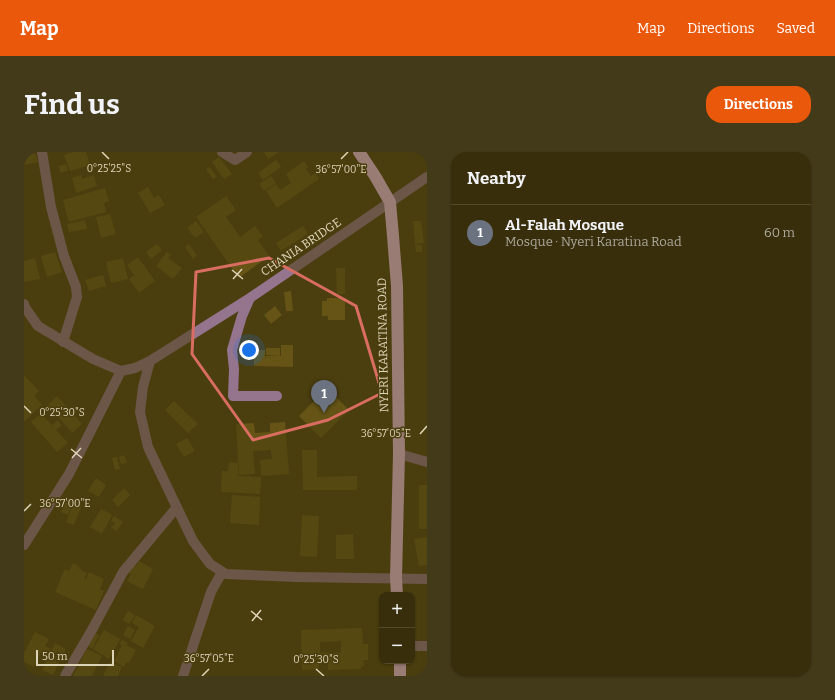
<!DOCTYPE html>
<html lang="en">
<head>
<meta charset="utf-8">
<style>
  body { margin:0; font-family:Bitter,serif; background:#433a19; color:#f1f3f6 }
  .controls { position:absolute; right:12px; bottom:12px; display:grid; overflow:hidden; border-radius:8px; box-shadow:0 1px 3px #0004 }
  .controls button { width:36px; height:36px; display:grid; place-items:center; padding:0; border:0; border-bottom:1px solid #524a2c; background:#382e0b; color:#f1f3f6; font:20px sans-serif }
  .scale { position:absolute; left:12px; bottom:10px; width:78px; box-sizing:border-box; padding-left:4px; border:2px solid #ddd4b7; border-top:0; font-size:11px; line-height:14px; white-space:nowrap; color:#ddd4b7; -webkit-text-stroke:3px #4b3e0f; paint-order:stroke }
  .you { position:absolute; left:225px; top:198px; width:14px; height:14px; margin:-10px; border:3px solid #fff; border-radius:50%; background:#1a73e8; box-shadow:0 0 0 6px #1a73e833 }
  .badge { display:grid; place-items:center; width:26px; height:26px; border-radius:50%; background:#ea580c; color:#fff; font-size:13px; font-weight:700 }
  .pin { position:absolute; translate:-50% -33px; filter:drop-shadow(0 1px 2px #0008) }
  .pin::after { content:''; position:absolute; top:21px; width:14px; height:12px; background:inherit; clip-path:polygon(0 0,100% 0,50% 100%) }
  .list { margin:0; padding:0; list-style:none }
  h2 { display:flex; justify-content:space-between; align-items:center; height:52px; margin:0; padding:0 16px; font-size:17px }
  h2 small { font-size:13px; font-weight:400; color:#aba89d }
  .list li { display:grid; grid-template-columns:26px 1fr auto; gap:12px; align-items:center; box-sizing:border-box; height:56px; padding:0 16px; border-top:1px solid #524a2c }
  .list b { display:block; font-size:15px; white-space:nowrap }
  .list p { margin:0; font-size:13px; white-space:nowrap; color:#aba89d }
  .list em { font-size:13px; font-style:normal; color:#aba89d }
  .map { position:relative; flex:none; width:403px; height:524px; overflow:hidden; border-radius:16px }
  header { display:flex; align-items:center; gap:24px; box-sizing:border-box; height:56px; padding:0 20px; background:#ea580c; color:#fff }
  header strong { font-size:19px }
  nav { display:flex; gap:22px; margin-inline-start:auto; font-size:14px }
  .intro { display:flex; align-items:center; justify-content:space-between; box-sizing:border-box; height:96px; padding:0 24px }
  h1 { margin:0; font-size:28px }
  .button { padding:10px 18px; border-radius:16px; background:#ea580c; color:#fff; font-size:14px; font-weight:700 }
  main { display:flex; gap:24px; padding:0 24px }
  aside { flex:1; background:#382e0b; border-radius:16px; box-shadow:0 1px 3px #0004 }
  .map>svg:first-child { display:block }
</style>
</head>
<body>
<header>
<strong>Map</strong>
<nav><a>Map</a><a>Directions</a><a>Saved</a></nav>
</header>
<div class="intro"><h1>Find us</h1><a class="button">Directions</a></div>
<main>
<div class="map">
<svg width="403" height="524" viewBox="0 0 403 524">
  <rect width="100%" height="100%" fill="#4b3e0f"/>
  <!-- building -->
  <path fill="#655416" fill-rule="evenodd" d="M 0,0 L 11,0 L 14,10 L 0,13 Z
    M 49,0 L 62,0 L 66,13 L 46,19 L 40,3 Z
    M 240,0 L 255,0 L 244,7 Z
    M 195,5 L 208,22 L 200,27 L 188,10 Z
    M 252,8 L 257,15 L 239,28 L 234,21 Z
    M 280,9 L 284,15 L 282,17 L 287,24 L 291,21 L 295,27 L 253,56 L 242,39 L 252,32 L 256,38 L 267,31 L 262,22 Z
    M 42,12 L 44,19 L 36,21 L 35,14 Z
    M 186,15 L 193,25 L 189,27 L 182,17 Z
    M 57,23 L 58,27 L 70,23 L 73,34 L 52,41 L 48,26 Z
    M 247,24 L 252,31 L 240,39 L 235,32 Z
    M 124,35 L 130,46 L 135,43 L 141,53 L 126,61 L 114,41 Z
    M 81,36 L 85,49 L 80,51 L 82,60 L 45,70 L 39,48 Z
    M 202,44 L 212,58 L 202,65 L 216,85 L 231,74 L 239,84 L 234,88 L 245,104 L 215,126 L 172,65 Z
    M 86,62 L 92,82 L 77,86 L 72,65 Z
    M 61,68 L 63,77 L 45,80 L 43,72 Z
    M 172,69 L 180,80 L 171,86 L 163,76 Z
    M 389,69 L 397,69 L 400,91 L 391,92 Z
    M 279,74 L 284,82 L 257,99 L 252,91 Z
    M 133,92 L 138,98 L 127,107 L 122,100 Z
    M 165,92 L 173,103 L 169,107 L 161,95 Z
    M 391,93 L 398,93 L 398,100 L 392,100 Z
    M 31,100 L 38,120 L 23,125 L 17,104 Z
    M 143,100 L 147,103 L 144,106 L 158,116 L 149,127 L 132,114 Z
    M 114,105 L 131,129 L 115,141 L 105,127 L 110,123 L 103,113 Z
    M 11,106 L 16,127 L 0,130 L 0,109 Z
    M 99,106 L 104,127 L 87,131 L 82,110 Z
    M 312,116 L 321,116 L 321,142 L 313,142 Z
    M 79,123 L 82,134 L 65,139 L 61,128 Z
    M 267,139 L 269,159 L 262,159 L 260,140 Z
    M 303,146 L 321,146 L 321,168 L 304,168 L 304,164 L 298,164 L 298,149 L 303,149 Z
    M 251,154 L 258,163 L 247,172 L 240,163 Z
    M 257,193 L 269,193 L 269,215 L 230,214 L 230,198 L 241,198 L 241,206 L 242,204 L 257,204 Z
    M 242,196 L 256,196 L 256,204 L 242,203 Z
    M 0,223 L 15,239 L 10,244 L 18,253 L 0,270 Z
    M 303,236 L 325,258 L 297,286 L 275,264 Z
    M 33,244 L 58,272 L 48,281 L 24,253 Z
    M 150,249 L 174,272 L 164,281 L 141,258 Z
    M 17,261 L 28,273 L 34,268 L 38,273 L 32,278 L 44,291 L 33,300 L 7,270 Z
    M 261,270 L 265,322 L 237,324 L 236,308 L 248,307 L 247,298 L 229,299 L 231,322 L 215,323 L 212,272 L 230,271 L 231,281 L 246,280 L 246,271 Z
    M 163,286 L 171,299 L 160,305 L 152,292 Z
    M 278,298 L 293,298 L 293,325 L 333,324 L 333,338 L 279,338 Z
    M 100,303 L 103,311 L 97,312 L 95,305 Z
    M 93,305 L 96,317 L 91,318 L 88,306 Z
    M 205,310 L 214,311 L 214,324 L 237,325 L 236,342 L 197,340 L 198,319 L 204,319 Z
    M 72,326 L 82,333 L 75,345 L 64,339 Z
    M 395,333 L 403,333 L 403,377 L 395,377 Z
    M 100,336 L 106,343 L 94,355 L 88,348 Z
    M 208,343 L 236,345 L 235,373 L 206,371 Z
    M 43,346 L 49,348 L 44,363 L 37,360 Z
    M 50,349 L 58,352 L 50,373 L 42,370 Z
    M 77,357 L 88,363 L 78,382 L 66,375 Z
    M 278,363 L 295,364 L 293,405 L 276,404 Z
    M 90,364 L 99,370 L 93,379 L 87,376 L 91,371 L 87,369 Z
    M 329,382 L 330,407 L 312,407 L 312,383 Z
    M 403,385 L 403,413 L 395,414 L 390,387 Z
    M 115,409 L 129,417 L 119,437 L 103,429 L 107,422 L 104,421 L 109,412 L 112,414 Z
    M 49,411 L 56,415 L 55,417 L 63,421 L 60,427 L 62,427 L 65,420 L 80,427 L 76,437 L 80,439 L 72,458 L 31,440 L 41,417 L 45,419 Z
    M 104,459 L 111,463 L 105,472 L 99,468 Z
    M 112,463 L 131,474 L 119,496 L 107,489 L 115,475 L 108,471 Z
    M 104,474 L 111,478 L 106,487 L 99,483 Z
    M 338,476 L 339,492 L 344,492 L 344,508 L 339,508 L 340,514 L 337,514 L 337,517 L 304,518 L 304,507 L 295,507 L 295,517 L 278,518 L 277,478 ZM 317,489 L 317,501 L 296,501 L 296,490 Z
    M 80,478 L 96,487 L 85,507 L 69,497 Z
    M 11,480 L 25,487 L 21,494 L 28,498 L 31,491 L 42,497 L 29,523 L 18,518 L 24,505 L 17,501 L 10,515 L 0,510 L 0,501 Z
    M 71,481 L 75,483 L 68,497 L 64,494 Z
    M 98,488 L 104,491 L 102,493 L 112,498 L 105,511 L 103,510 L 100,515 L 90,509 L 98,493 L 95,492 Z
    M 63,497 L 78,504 L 68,524 L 49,524 Z
    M 86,510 L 98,515 L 94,524 L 79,524 Z"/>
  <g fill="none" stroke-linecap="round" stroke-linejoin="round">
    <!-- minor -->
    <path stroke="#95748e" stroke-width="10" d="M 18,0 L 27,55 L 40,104 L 52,135 L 53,145 L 39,190
      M 198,0 L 211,8 L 223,0
      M 226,146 L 218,164 L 208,198 L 210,217 L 209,244 L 253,244
      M 0,152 L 2,157 L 14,174 L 69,207 L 97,219 L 111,216 L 126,209 L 226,146 L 403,25
      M 126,209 L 119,235 L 116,260 L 124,295 L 169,389 L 186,412 L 202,422 L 273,425 L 403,427
      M 375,302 L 403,310
      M 0,393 L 45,322 L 97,219
      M 388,494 L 403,494
      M 41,524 L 69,476 L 99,420 L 153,355
      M 159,524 L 187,440 L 198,420"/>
    <!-- highway -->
    <path stroke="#f8c7ee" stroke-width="12" d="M 335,0 L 351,24 L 366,50 L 369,84 L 373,134 L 375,302 L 372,426 L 373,443
      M 376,524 L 376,509"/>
  </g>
  <!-- marked area -->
  <path d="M0 0H403V524H0ZM 245,106 L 332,154 L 358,241 L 304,268 L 229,288 L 168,202 L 172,120 Z" fill="#4b3e0f" fill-opacity=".55" fill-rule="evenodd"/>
  <path fill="none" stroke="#d96d61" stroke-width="3" stroke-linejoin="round" d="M 245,106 L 332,154 L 358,241 L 304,268 L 229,288 L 168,202 L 172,120 Z"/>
  <!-- ticks -->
  <path fill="none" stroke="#ddd4b7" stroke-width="1.5" d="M 78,0 L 85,7M 317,7 L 324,0M 208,118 L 219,127M 209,127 L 218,117M 0,254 L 7,261M 396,282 L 403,274M 47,297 L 58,306M 48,306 L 57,296M 0,359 L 7,352M 227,459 L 238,468M 228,469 L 237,458M 292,517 L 300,524M 178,524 L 185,517"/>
  <g text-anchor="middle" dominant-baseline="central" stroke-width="3" stroke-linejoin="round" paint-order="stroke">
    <!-- street labels -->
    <g font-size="12" fill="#ddd4b7" stroke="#4b3e0f">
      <text transform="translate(277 95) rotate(-34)">CHANIA BRIDGE</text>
      <text transform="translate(359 193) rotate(-91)">NYERI KARATINA ROAD</text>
    </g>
  </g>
  <g font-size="10" text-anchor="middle" fill="#ddd4b7" stroke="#4b3e0f" stroke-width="3" stroke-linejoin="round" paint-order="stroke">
    <text x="85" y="20">0°25'25"S</text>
    <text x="317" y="21">36°57'00"E</text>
    <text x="38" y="264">0°25'30"S</text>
    <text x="362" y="285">36°57'05"E</text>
    <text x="41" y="355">36°57'00"E</text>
    <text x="185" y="510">36°57'05"E</text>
    <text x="292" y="511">0°25'30"S</text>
  </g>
</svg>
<div class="controls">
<button>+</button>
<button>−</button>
</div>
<div class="scale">50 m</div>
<div class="you"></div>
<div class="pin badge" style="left:300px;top:261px;background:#6b7280">1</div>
</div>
<aside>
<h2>Nearby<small></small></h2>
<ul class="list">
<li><span class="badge" style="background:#6b7280">1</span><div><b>Al-Falah Mosque</b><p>Mosque · Nyeri Karatina Road</p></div><em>60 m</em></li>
</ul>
</aside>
</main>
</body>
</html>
